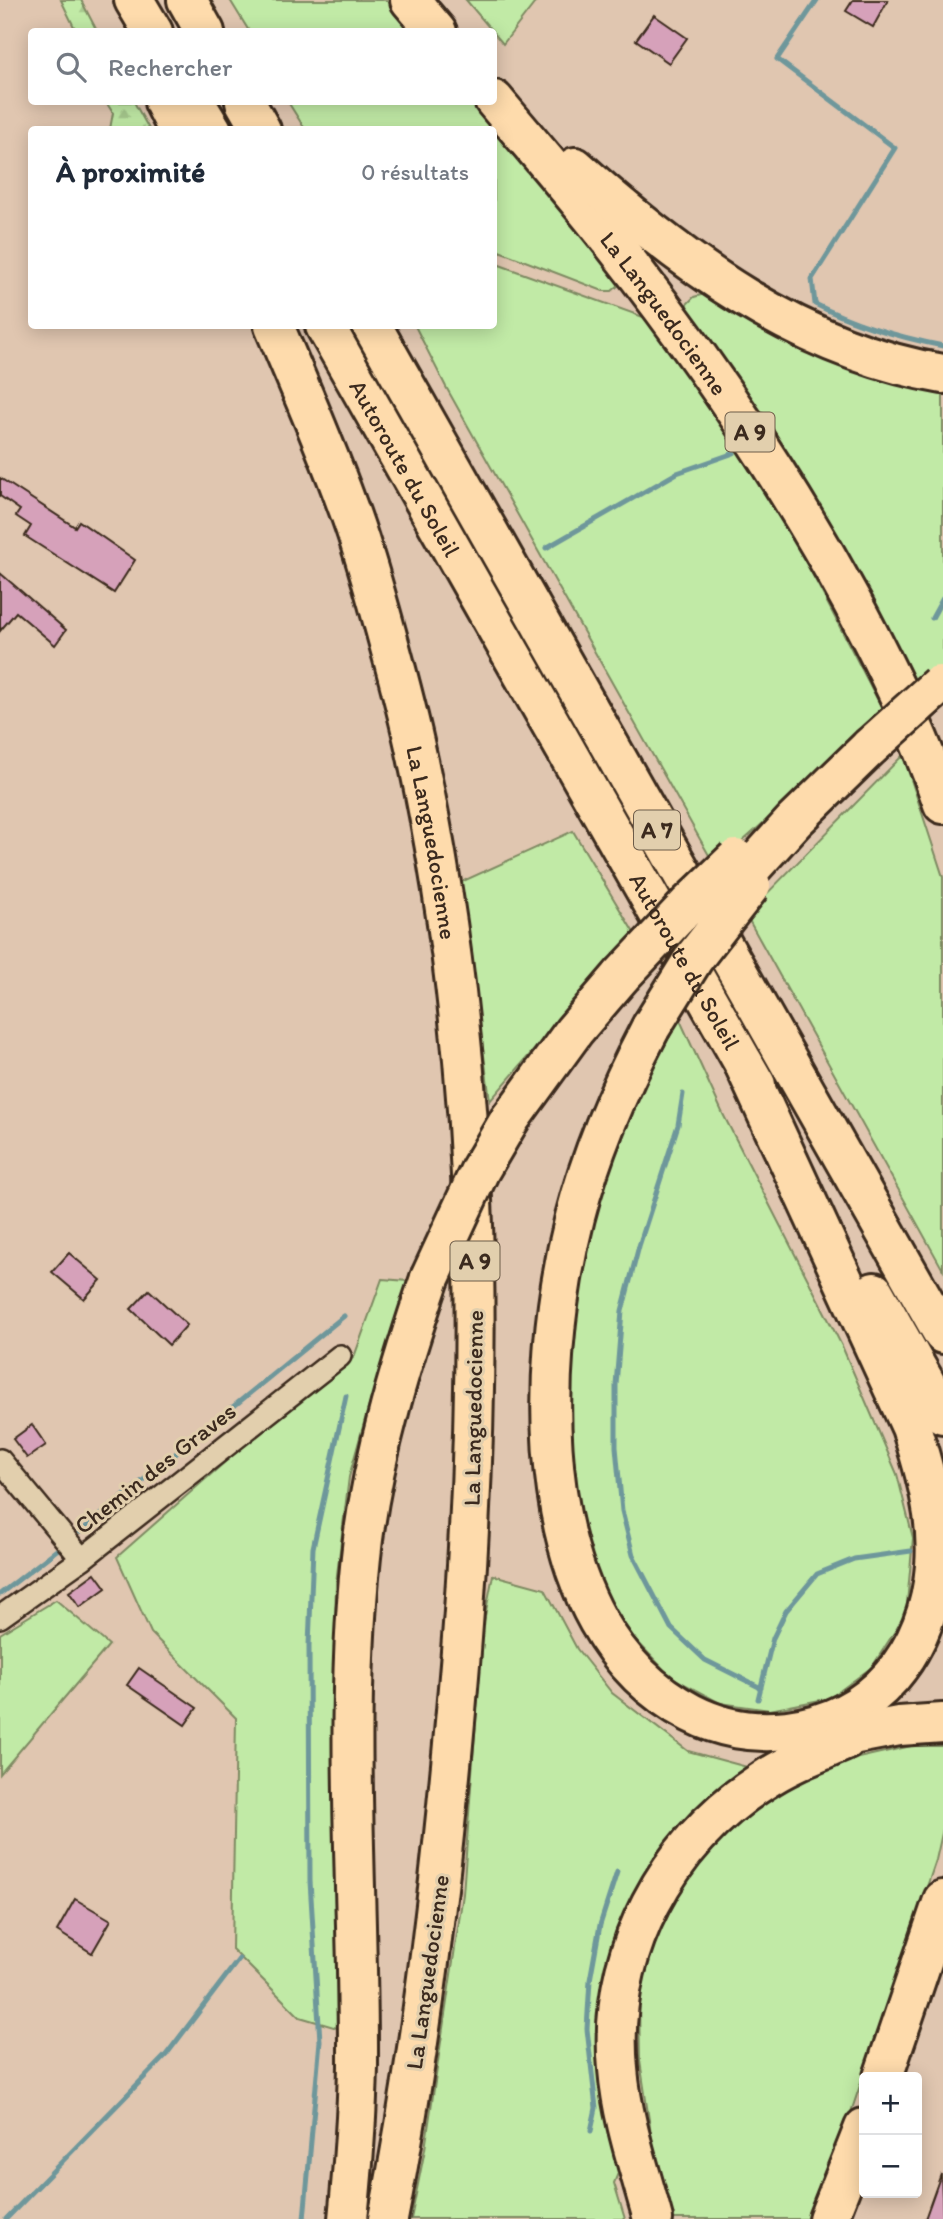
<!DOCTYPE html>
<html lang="fr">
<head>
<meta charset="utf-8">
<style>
  body { margin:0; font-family:Itim,sans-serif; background:#f6f6f7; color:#1f2937 }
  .controls { position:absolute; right:21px; bottom:21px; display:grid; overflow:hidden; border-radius:7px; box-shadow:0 4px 18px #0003 }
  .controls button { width:63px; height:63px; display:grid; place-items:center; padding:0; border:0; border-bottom:2px solid #e0e1e3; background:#fff; color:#1f2937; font:35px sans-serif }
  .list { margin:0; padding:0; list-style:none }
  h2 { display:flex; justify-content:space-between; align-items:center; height:91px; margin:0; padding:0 28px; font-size:30px }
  h2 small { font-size:23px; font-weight:400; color:#747a83 }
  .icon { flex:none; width:38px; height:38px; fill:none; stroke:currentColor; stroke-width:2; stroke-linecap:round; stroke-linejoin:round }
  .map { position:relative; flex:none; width:943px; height:2219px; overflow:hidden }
  .search { position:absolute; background:#fff; box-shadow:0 4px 18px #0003; left:28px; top:28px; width:469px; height:77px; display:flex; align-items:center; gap:18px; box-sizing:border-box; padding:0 24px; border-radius:7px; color:#747a83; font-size:26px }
  .panel { position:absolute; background:#fff; box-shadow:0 4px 18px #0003; left:28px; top:126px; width:469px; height:203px; border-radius:7px }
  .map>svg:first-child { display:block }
</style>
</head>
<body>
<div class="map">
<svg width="943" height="2219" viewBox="0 0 943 2219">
  <defs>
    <pattern id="forest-firs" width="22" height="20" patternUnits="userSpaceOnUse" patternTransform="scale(1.75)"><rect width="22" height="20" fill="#c1eaa6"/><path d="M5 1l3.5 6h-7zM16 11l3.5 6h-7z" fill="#a7c98e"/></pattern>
  </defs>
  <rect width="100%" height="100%" fill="#e0c6b0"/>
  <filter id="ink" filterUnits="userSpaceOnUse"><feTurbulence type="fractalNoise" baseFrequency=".0143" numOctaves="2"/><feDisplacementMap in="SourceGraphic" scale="14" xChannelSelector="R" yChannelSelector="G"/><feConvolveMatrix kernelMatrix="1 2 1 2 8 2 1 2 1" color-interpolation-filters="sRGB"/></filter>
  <g filter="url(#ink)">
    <!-- green -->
    <path fill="#c1eaa6" stroke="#7e8a62" stroke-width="2" d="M 230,0 L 388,0 L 414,31 L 249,31 Z
      M 466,0 L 537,0 L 503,44 Z
      M 288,102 L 472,102 L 619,276 L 619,285 L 612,291 L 603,291 L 494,249 L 494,130 L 305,129 Z
      M 494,263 L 657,322 L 803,556 L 885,714 L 715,866 L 446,387 L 415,326 L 494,326 Z
      M 715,291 L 943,382 L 943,668 L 917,689 L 878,609 L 768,421 L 685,306 L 694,297 Z
      M 903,755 L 943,877 L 943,1270 L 746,915 Z
      M 573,831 L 634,933 L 490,1101 L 461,882 Z
      M 679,1018 L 723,1114 L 842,1346 L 897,1474 L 913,1538 L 906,1614 L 872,1667 L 830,1698 L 770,1710 L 720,1703 L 671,1677 L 633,1637 L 606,1596 L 588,1546 L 570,1459 L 569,1350 L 589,1227 L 627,1118 Z
      M 382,1279 L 408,1281 L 367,1412 L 349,1477 L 336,1583 L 333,1718 L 337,2028 L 300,2017 L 232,1949 L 236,1718 L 151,1633 L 117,1557 L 309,1388 L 354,1357 Z
      M 493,1575 L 545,1589 L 577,1649 L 612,1693 L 688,1751 L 747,1767 L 674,1842 L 621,1937 L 623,2161 L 614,2183 L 625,2219 L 411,2219 L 425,2149 L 463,1894 L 483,1626 Z
      M 56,1600 L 109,1645 L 0,1774 L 0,1634 Z
      M 911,1746 L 943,1746 L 943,1829 L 936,1860 L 844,2133 L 808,2219 L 671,2219 L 652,2140 L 640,2061 L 639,2002 L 646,1954 L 671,1893 L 710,1850 L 766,1799 L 845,1761 Z"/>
    <!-- forest -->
    <path fill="url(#forest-firs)" stroke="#7e8a62" stroke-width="2" d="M 61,0 L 81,0 L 97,31 L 76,31 Z
      M 106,102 L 134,102 L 149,129 L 110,129 L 113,113 Z"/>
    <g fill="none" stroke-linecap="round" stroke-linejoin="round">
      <!-- stream -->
      <path stroke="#6e979b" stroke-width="5" d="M 817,0 L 777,59 L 895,148 L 812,279 L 815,304 C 856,325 898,337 943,346
        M 546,548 L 677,473 L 734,453
        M 932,618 L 943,598
        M 683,1094 L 678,1125 L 639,1246 L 622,1311 L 616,1385 L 616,1447 L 622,1511 L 633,1555 L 671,1628 L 705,1660 L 761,1688
        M 80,1532 L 344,1316
        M 0,1594 L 58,1549
        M 758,1699 L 773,1638 L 786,1611 L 817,1574 L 854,1559 L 911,1551
        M 591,2131 L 596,2108 L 587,2029 L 590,1980 L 600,1925 L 617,1872
        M 6,2219 L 166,2055 L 239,1959
        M 304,2219 L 320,2041 L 310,1881 L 309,1645 L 313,1548 L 346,1396"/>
    </g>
    <!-- building -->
    <path fill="#d6a1ba" stroke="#3b2a1e" stroke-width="2" d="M 853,0 L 888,0 L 873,27 L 846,11 Z
      M 654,15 L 687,38 L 669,63 L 636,40 Z
      M 0,478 L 75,527 L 79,521 L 135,560 L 114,593 L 25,536 L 31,526 L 16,516 L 20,510 L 0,496 Z
      M 0,573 L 66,630 L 55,645 L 16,612 L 0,631 Z
      M 69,1253 L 101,1280 L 84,1299 L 52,1272 Z
      M 149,1290 L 187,1325 L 169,1345 L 131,1309 Z
      M 32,1425 L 46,1445 L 27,1458 L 13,1439 Z
      M 95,1573 L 106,1588 L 80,1607 L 69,1592 Z
      M 139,1668 L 197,1708 L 185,1725 L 127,1685 Z
      M 75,1899 L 111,1920 L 92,1953 L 57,1931 Z
      M 941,2174 L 943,2219 L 925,2219 Z"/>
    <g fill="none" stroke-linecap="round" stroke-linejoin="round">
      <!-- minor casing -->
      <g stroke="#3b2a1e" stroke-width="26">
        <path id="minor" d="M 0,1460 L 82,1559
          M 0,1617 L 82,1559 L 340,1356"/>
      </g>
      <!-- motorway casing -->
      <g stroke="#3b2a1e" stroke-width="44">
        <g id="motorway">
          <path d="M 134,0 L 153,32"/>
          <path d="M 187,0 L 205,32"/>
          <path d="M 410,0 L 437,32"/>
          <path id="s1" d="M 494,100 C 534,148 576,196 615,246 C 703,358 784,477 852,602 C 887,668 919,733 943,804"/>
          <path d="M 164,102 L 178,130"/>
          <path d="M 195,102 L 212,130"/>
          <path d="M 245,102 L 261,130"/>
          <path d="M 575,167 C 681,262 799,350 943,374"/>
          <path id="s2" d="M 274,326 C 299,385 325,444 347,505 C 362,544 373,585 384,625 C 396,669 408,712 417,756 C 486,1074 485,1388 456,1711 C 441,1881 421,2051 388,2219"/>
          <path id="s3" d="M 325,326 L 756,1085"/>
          <path d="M 372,326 L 943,1334"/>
          <path d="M 745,875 L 794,821 L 870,747"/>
          <path d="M 651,1027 C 619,1088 592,1150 575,1217 C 536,1369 527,1628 691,1713 C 720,1728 754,1734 787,1730 C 875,1720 928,1652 935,1566 C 939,1519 925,1471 911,1427 L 744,1064"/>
          <path d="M 510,1119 L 574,1031 L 622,975"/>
          <path d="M 874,1292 L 943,1414"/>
          <path d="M 815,1742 L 899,1726 L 943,1723"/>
          <path d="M 883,2077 L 943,1900"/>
          <path d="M 348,2219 C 353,2168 357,2117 358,2066 C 359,1891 342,1713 363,1539 C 375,1449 401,1364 430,1278"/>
          <path d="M 653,2219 C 640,2170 622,2120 618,2069 C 607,1952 667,1842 764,1780 C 789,1763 818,1753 845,1741"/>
          <path d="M 828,2219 L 864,2128"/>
        </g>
      </g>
      <!-- minor -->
      <use href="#minor" stroke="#e2cfad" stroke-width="21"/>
      <!-- motorway -->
      <use href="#motorway" stroke="#fedbac" stroke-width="38"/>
      <!-- motorway-bridge casing -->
      <g stroke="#3b2a1e" stroke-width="44" stroke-linecap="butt">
        <path id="motorway-bridge" d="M 870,747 L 939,685
          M 622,975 L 688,905 L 736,859
          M 651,1027 L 694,958 L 751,885
          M 430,1278 L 480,1170 L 510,1119"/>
      </g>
      <!-- motorway-bridge -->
      <use href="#motorway-bridge" stroke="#fedbac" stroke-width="38"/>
    </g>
  </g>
  <g text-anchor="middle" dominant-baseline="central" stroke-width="6" stroke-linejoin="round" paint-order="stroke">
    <!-- shield labels -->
    <g fill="#e2cfad" stroke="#6d5c49" stroke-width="2">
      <rect x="725.5" y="412.5" width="49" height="39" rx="5"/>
      <rect x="634" y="810.5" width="46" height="39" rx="5"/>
      <rect x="450.5" y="1241.5" width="49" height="39" rx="5"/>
    </g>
    <g font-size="23" font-weight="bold" fill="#3b2a1e">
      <text x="750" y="432">A 9</text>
      <text x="657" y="830">A 7</text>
      <text x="475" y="1261">A 9</text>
    </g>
    <!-- street labels -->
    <g font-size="24" fill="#3b2a1e" stroke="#e2cfad">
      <text stroke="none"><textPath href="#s1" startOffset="273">La Languedocienne</textPath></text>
      <text stroke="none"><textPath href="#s3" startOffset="163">Autoroute du Soleil</textPath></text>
      <text stroke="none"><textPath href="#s2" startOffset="542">La Languedocienne</textPath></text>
      <text stroke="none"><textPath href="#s3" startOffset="730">Autoroute du Soleil</textPath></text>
      <text transform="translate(473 1408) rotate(-89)">La Languedocienne</text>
      <text transform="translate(155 1468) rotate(-38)">Chemin des Graves</text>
      <text transform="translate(427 1972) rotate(-82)">La Languedocienne</text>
    </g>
  </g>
</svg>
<div class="controls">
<button>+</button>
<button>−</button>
</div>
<div class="search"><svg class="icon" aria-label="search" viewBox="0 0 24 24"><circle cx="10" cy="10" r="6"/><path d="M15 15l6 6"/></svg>Rechercher</div>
<section class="panel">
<h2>À proximité<small>0 résultats</small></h2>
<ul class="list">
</ul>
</section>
</div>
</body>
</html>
